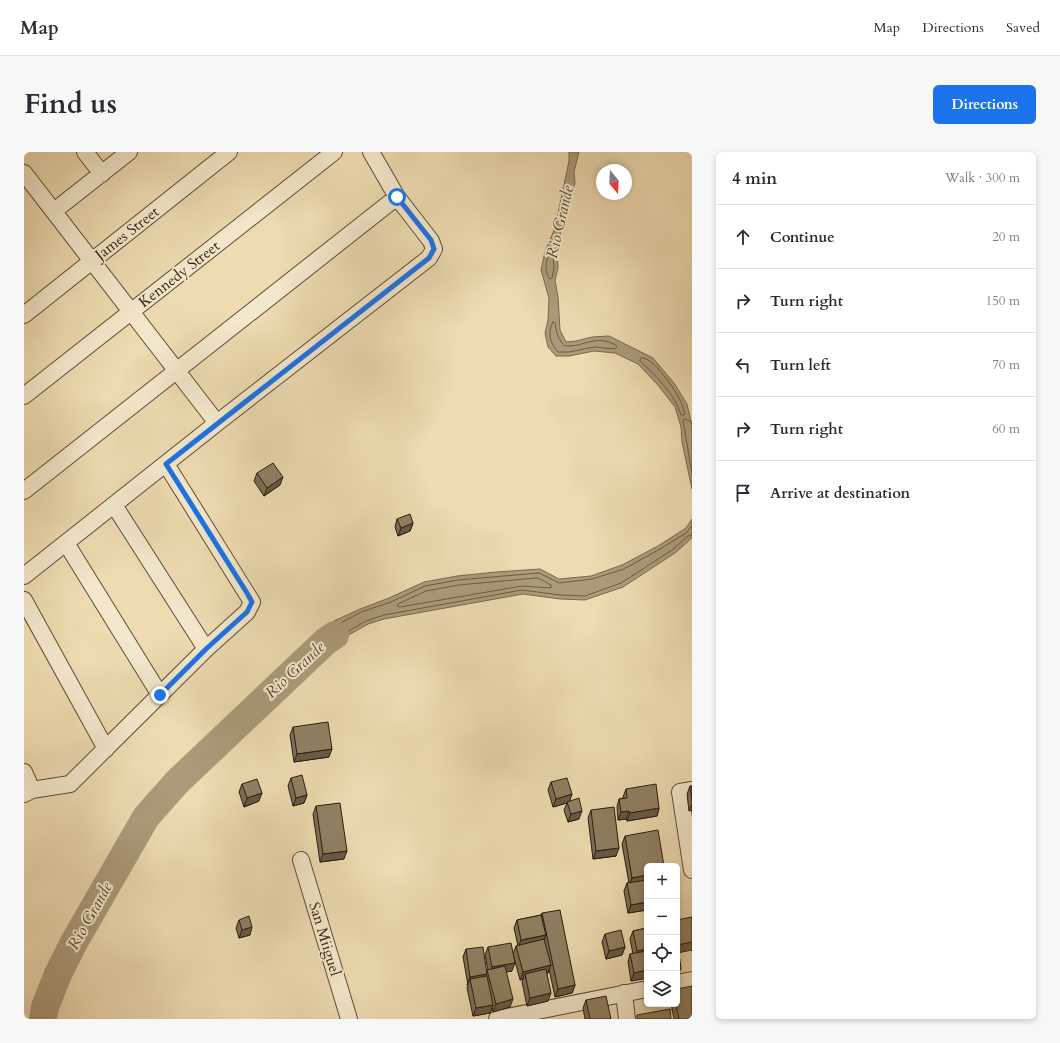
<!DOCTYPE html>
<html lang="en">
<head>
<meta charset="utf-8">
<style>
  body { margin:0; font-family:Cardo,serif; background:#f7f7f7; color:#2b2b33 }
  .controls { position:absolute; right:12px; bottom:12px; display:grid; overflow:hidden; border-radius:6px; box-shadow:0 2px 6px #0003 }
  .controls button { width:36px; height:36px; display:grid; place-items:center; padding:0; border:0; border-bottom:1px solid #e1e1e2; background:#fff; color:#2b2b33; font:20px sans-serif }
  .compass { position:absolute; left:572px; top:12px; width:36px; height:36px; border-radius:50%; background:#fff; box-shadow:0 2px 6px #0003; rotate:162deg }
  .stop { position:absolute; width:12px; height:12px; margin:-9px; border:3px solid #1a73e8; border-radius:50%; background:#fff }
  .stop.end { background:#1a73e8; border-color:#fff; box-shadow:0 1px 4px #0008 }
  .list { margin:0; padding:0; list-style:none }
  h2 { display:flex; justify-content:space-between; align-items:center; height:52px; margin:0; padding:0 16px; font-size:17px }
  h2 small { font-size:13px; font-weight:400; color:#7c7c81 }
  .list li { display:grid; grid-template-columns:26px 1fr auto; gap:12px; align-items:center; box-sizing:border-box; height:64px; padding:0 16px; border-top:1px solid #e1e1e2 }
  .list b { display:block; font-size:15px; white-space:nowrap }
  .list em { font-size:13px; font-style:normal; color:#7c7c81 }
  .icon { flex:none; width:22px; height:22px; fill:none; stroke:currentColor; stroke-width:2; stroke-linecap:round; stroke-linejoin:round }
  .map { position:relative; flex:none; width:668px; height:867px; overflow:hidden; border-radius:6px }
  header { display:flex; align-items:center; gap:24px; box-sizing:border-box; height:56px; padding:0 20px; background:#fff; border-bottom:1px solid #e1e1e2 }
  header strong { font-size:19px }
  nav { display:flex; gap:22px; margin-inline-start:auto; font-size:14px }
  .intro { display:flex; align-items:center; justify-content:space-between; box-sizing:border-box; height:96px; padding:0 24px }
  h1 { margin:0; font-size:28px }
  .button { padding:10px 18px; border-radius:6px; background:#1a73e8; color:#fff; font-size:14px; font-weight:700 }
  main { display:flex; gap:24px; padding:0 24px }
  aside { flex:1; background:#fff; border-radius:6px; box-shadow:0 2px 6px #0003 }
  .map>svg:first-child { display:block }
</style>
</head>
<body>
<header>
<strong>Map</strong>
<nav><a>Map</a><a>Directions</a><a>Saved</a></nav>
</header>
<div class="intro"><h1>Find us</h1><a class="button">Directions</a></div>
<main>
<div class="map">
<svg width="668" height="867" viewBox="0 0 668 867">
  <rect width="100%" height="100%" fill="#eedbb1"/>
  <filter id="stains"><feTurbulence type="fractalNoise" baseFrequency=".005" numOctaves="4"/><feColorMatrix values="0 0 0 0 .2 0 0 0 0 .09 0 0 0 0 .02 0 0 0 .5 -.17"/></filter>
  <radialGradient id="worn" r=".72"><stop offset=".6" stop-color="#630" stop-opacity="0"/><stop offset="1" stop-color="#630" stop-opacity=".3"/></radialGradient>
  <!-- water -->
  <path fill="#ac9a7a" stroke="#78684f" d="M 545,0 L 555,0 L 550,20 L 551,31 L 537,77 L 533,99 L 534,116 L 531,128 L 534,145 L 536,178 L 542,190 L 552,189 L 568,185 L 585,184 L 629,206 L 650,231 L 663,252 L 668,274 L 668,337 L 658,290 L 657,275 L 651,255 L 633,232 L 614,212 L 591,201 L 570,199 L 545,204 L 532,204 L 524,195 L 521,181 L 524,168 L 525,146 L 517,118 L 521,100 L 531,76 L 545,9 Z
    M 668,367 L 668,386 L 651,401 L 599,435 L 561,448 L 536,447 L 499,442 L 360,467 L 344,472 L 314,489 L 287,516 L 276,499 L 290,488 L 310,469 L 336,457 L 365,446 L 400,430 L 433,424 L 472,420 L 516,417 L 535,427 L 567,424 L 598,413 L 634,394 L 662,376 Z"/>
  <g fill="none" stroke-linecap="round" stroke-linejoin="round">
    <!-- shore -->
    <path stroke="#6c5c44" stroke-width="1" d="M 527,99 L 529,101 L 530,116 L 528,126 L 526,127 C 520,121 521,106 527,99 Z
      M 529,170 L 531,171 C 532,179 534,188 541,194 C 561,195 571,182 592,193 L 593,195 L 591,197 L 570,195 L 545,200 L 534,200 C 526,192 523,180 529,170 Z
      M 617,206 C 620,206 623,207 626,209 C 636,216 663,252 660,263 L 657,263 C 651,242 632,224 616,209 Z
      M 668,270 L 661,267 L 659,268 L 668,322
      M 668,374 L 662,381 L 636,397 L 600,417 L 568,427 L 535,431 L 515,421 L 434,428 L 401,434 L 367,450 L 337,460 L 313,473 L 282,499 L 282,501 L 287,508 L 289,508 L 312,486 L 342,469 L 360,463 L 498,438 L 536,443 L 561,444 L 597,431 L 648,398 L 664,384 L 668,383
      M 514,426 L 527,433 L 527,436 L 498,434 L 376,455 L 373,454 L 374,452 L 402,439 L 435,433 Z"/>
    <!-- river -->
    <path stroke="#ac9a7a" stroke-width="28" d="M 19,867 L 21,855 L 34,822 L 49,792 L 122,665 L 153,630 L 302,489 L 311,483"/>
    <!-- minor casing -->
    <g stroke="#5c4c37" stroke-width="18">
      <path id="minor" d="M 61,0 L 78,22
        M 0,21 L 193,271
        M 30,59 L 105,0
        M 0,163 L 205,0
        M 0,244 L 310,0
        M 0,339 L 373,45
        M 90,353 L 182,497
        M 42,391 L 136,543
        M 0,424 L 193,271 L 405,106 L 410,97 L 407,89 L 373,45 L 347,0
        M 0,448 L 82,597
        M 0,620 L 8,638
        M 668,638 L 656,640 L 668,718
        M 0,642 L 8,638 L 46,632 L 182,497 L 223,460 L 228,450 L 142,312
        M 277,708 L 325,867
        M 653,831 L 668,828
        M 600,841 L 603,867
        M 473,867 L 623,837"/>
    </g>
    <!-- minor -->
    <use href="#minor" stroke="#f4e8cc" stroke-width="16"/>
  </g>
  <!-- wall -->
  <path fill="#7c6e55" stroke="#2b1d0e" d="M 233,321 L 256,333 L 240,344 L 230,329 Z
    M 373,367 L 389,371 L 386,379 L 374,384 L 371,375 Z
    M 269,575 L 305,605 L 270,610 L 266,583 Z
    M 267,626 L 283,643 L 280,651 L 269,654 L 264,634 Z
    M 527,630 L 548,642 L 545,649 L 555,667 L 544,670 L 540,658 L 543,651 L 529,655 L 524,638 Z
    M 218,632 L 235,649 L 220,655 L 215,640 Z
    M 666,634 L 668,634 L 668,658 L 665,659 L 663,642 Z
    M 602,637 L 635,656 L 633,664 L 603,669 L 602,667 L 594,668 L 593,655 L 595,647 L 599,646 L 599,645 Z
    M 292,654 L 320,707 L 296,710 L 289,662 Z
    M 567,658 L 592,704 L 569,707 L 564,666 Z
    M 601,684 L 623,714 L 623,758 L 604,761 L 600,739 L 603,731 L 605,731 L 598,692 Z
    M 518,761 L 551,833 L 548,841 L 531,845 L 525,817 L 524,821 L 523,821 L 524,849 L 503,854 L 498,830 L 499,827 L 496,828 L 489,802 L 492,794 L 494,794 L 490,776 L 493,768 L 517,763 Z
    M 215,768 L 226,783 L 215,786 L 212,776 Z
    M 623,776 L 623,826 L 607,829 L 604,810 L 606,802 L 609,802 L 606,787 L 609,779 Z
    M 581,782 L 601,795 L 598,803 L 582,807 L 578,790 Z
    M 464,795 L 488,819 L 482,820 L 486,855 L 469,860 L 468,856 L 466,861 L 449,864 L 443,836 L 444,833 L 439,805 L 442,797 L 463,820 L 464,818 L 461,803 Z
    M 562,848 L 587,867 L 561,867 L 559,856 Z
    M 647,852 L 653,852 L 668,867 L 650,867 Z"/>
  <!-- shaded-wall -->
  <path fill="#655a45" stroke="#2b1d0e" d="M 259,325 L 256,333 L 240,344 L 243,336 Z
    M 389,371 L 386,379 L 374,384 L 377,376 Z
    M 308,597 L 305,605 L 270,610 L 273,602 Z
    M 238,641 L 235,649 L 220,655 L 223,646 Z
    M 548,642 L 545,651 L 543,650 L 543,651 L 529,655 L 532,647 Z
    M 283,643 L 280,651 L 269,654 L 272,646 Z
    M 668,652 L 668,658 L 665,659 Z
    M 635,656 L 633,664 L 603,669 L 606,661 Z
    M 558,659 L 555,667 L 544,670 L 547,662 Z
    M 605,659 L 602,667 L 594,668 L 597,660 Z
    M 595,696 L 592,704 L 569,707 L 572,699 Z
    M 323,699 L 320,707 L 296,710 L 299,702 Z
    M 623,723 L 623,730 L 605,734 L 608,726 Z
    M 623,750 L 623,758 L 604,761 L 607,753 Z
    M 228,775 L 226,783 L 215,786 L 218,778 Z
    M 522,783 L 519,791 L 494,796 L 497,788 Z
    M 668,790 L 668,798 L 653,801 L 653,793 Z
    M 601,795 L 598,803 L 582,807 L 585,799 Z
    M 623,797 L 623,805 L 610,807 L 613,799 Z
    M 491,811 L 488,819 L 465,823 L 468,815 Z
    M 527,813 L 524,821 L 502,827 L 501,822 L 499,827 L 496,828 L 499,820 Z
    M 657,816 L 654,824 L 653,824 L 653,817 Z
    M 623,818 L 623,826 L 607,829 L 610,821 Z
    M 463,822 L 460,830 L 446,827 L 443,833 L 446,825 Z
    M 551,833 L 548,841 L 531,845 L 534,837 Z
    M 527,841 L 524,849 L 503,854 L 506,846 Z
    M 489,847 L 486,855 L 469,860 L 472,852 Z
    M 469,853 L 466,861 L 449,864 L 452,856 Z"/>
  <!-- building -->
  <path fill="#908063" stroke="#2b1d0e" d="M 249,311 L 259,325 L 243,336 L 233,321 Z
    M 386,362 L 389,371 L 377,376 L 373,367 Z
    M 304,570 L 308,597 L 273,602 L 269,575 Z
    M 278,623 L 283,643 L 272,646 L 267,626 Z
    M 543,626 L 548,642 L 532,647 L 527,630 Z
    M 233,627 L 238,641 L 223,646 L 218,632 Z
    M 632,632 L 635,656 L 606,661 L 605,659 L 597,660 L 595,647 L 603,646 L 602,637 Z
    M 666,634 L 668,634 L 668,649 Z
    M 555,646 L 558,659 L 547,662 L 543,650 Z
    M 316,651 L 323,699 L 299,702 L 292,654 Z
    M 590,655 L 595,696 L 572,699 L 567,658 Z
    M 634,678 L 640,714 L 623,714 L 623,723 L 608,726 L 601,684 Z
    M 623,728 L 623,750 L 607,753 L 603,731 Z
    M 536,758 L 551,833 L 534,837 L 518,761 Z
    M 517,763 L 522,783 L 497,788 L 493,768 Z
    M 225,764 L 228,775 L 218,778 L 215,768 Z
    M 668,765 L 668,790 L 653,793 L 653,768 Z
    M 623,776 L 623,797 L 613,799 L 609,779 Z
    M 597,778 L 601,795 L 585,799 L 581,782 Z
    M 520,787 L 527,813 L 499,820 L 492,794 Z
    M 487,791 L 491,811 L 468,815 L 464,795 Z
    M 459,795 L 463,822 L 446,825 L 442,797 Z
    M 653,795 L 654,795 L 657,816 L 653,817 Z
    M 623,799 L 623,818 L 610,821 L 606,802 Z
    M 481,814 L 489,847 L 472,852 L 463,818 Z
    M 522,817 L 527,841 L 506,846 L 501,822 Z
    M 463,824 L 469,853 L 452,856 L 446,827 Z
    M 668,834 L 668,867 L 655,867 L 652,852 L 653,852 L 653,837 Z
    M 582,844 L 587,867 L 566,867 L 562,848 Z
    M 646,857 L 647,867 L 613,867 L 613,863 Z"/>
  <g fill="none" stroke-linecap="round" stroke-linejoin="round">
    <!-- route -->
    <path stroke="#1a73e8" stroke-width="5" d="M 136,543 L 182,497 L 223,460 L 228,450 L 223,441 L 142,312 L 405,106 L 410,97 L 407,88 L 373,45"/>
  </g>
  <g text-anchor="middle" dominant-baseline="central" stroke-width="4" stroke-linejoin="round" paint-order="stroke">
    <!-- street labels -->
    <g font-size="15" fill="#2b1d0e" stroke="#f4e8cc">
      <text transform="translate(103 81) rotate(-38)">James Street</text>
      <text transform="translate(155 122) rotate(-38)">Kennedy Street</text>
      <text transform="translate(301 787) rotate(73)">San Miiguel</text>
    </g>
    <!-- water labels -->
    <g font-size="16" font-style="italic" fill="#584934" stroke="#f4e8cc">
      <text transform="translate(536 70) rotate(-77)">Rio Grande</text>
      <text transform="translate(271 518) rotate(-43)">Rio Grande</text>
      <text transform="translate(66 764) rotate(-61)">Rio Grande</text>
    </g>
  </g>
  <rect width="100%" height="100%" filter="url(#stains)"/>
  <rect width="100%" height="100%" fill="url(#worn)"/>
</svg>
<div class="controls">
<button>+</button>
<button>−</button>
<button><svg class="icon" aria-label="locate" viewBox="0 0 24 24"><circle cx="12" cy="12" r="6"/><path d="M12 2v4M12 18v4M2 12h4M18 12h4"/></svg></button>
<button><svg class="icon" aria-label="layers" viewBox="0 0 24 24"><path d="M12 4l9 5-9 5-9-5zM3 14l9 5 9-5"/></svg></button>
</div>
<svg class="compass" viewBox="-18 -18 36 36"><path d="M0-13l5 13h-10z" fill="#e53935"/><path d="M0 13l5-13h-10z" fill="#7c7c81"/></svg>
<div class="stop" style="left:373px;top:45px"></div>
<div class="stop end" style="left:136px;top:543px"></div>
</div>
<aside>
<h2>4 min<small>Walk · 300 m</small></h2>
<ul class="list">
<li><svg class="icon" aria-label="ahead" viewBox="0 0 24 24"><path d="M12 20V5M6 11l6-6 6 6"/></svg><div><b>Continue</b></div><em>20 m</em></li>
<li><svg class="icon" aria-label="right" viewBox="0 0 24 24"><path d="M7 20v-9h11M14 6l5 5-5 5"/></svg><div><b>Turn right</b></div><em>150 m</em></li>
<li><svg class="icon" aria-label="left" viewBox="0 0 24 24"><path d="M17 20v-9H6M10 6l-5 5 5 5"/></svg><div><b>Turn left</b></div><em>70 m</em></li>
<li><svg class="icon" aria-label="right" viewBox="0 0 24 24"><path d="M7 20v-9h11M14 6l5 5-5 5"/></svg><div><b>Turn right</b></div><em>60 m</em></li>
<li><svg class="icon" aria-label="arrive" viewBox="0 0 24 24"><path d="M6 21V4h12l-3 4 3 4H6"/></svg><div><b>Arrive at destination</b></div></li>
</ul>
</aside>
</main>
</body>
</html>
